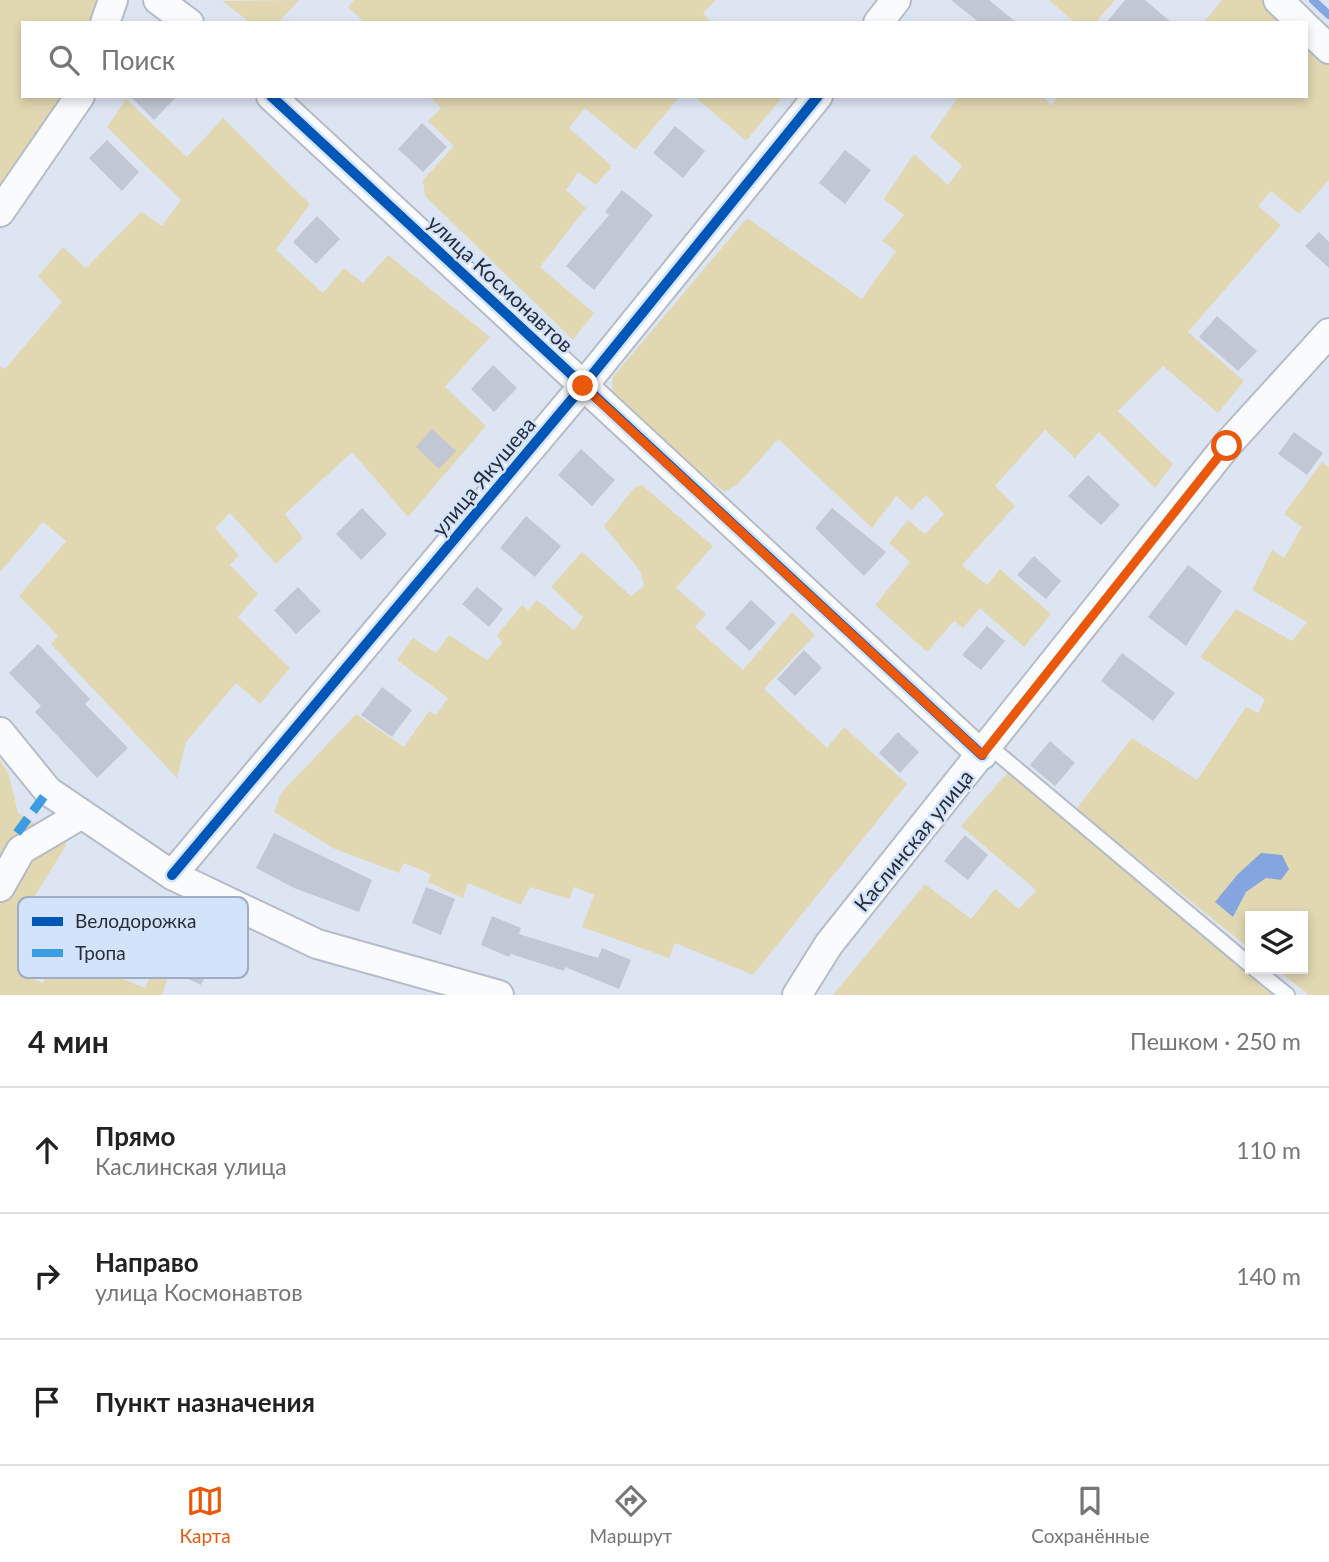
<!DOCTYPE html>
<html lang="ru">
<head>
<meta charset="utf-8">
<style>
  body { margin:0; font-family:Lato,sans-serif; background:#f2f2f2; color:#222 }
  .controls { position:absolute; right:21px; bottom:21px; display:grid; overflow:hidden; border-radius:0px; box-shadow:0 4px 10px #0003 }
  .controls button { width:63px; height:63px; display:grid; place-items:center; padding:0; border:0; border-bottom:2px solid #e0e0e0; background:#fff; color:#222; font:35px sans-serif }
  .stop { position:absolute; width:21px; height:21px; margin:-16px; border:5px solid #ea580c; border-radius:50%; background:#fff }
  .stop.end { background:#ea580c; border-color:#fff; box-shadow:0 2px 7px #0008 }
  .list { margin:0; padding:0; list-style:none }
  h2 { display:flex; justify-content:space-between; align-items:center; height:91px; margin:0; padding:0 28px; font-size:30px }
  h2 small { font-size:23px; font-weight:400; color:#767676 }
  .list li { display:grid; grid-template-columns:46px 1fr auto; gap:21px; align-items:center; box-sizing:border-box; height:126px; padding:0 28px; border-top:2px solid #e0e0e0 }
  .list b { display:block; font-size:26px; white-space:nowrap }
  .list p { margin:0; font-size:23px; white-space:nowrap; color:#767676 }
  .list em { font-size:23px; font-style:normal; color:#767676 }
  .icon { flex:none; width:38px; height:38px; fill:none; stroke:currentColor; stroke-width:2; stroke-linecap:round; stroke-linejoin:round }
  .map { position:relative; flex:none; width:1329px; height:995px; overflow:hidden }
  .search { position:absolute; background:#fff; box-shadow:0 4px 10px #0003; left:21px; right:21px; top:21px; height:77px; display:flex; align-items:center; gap:18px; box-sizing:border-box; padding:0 24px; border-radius:0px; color:#767676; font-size:26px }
  .sheet { height:469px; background:#fff }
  nav { display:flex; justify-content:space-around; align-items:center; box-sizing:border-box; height:98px; border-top:2px solid #e0e0e0; background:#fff; font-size:19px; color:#767676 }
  nav a { display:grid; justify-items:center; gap:4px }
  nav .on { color:#ea580c }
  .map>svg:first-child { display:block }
</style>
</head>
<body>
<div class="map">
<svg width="1329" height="995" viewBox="0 0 1329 995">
  <rect width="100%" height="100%" fill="#dde5f3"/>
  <!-- green -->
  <path fill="#e1d8b2" d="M 0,0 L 101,0 L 98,23 L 23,23 L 23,96 L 68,96 L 0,194 Z
    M 299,0 L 278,23 L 251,23 L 222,1 Z
    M 354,0 L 716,0 L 703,13 L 712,23 L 365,23 L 348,7 Z
    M 1049,0 L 1115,0 L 1095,23 L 1075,23 Z
    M 1222,0 L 1267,0 L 1291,23 L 1203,23 Z
    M 1306,38 L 1329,59 L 1329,180 L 1299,214 L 1271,191 L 1258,206 L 1281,225 L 1188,332 L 1244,381 L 1218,413 L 1163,366 L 1118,411 L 1173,464 L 1155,488 L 1099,432 L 1075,458 L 1045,430 L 995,486 L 1015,506 L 962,565 L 987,585 L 1000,569 L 1051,614 L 1024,647 L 980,608 L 963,628 L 954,621 L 927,652 L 875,605 L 910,562 L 889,543 L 908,520 L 925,534 L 944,514 L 926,495 L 912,510 L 896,496 L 872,528 L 778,439 L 738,484 L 724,492 L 613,398 L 612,378 L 747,218 L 862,299 L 896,251 L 882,241 L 904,215 L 884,199 L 914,154 L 948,185 L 962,166 L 930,137 L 959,96 L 1042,96 L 1052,105 L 1058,96 L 1306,96 Z
    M 429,96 L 680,96 L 635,150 L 585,108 L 569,128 L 612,166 L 596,185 L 578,172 L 566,190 L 586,208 L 540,267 L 594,313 L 573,340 L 425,196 L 423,180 L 454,146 L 428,121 L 441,108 Z
    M 694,96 L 783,96 L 746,141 Z
    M 126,99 L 187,157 L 223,118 L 310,204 L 276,250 L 323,293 L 344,268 L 363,283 L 388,255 L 490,337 L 445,387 L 486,426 L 408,517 L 352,452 L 285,514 L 303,538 L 276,564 L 230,513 L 215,528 L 239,555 L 230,565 L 258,594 L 238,617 L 290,668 L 260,704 L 236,683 L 186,742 L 177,778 L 51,644 L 58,636 L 19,596 L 66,541 L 43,522 L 0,572 L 0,366 L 5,369 L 62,302 L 38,276 L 63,247 L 86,268 L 141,212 L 162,226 L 181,200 L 107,127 Z
    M 1322,462 L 1329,467 L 1329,995 L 1309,995 L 1276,969 L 1303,969 L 1303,916 L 1250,916 L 1250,949 L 1076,809 L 1132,738 L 1197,780 L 1246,707 L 1258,713 L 1265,699 L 1200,657 L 1236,609 L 1292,641 L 1307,622 L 1252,590 L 1272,550 L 1284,558 L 1302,527 L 1284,514 Z
    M 642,485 L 713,546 L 676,588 L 706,614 L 695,627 L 743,670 L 792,612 L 815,635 L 764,689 L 827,748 L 844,727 L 907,784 L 753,975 L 675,943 L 669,958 L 582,927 L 594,895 L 574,887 L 569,899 L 530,887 L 521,905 L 468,883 L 463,898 L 428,882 L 431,874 L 404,863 L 399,873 L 333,848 L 274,812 L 281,793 L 356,714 L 404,747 L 429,711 L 436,715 L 448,698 L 397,660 L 413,638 L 436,653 L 449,635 L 487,660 L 502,643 L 497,635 L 522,605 L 528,610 L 537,600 L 574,630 L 583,617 L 551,587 L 582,552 L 631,596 L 644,586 L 640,571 L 604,526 L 634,488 Z
    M 0,760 L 9,775 L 18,813 L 67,844 L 33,899 L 17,946 L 34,957 L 25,976 L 43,983 L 62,932 L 91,946 L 112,901 L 137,912 L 109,973 L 145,988 L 152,972 L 167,980 L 162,995 L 0,995 Z
    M 1008,772 L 1272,995 L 833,995 L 925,884 L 971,919 L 995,889 L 1019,909 L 1036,890 L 961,826 Z"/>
  <!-- water -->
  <path fill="#84a5de" d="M 1261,853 L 1282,855 L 1289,869 L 1281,880 L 1266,878 L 1246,892 L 1233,917 L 1215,902 L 1237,875 Z"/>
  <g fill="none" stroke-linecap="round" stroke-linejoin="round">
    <!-- stream -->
    <path stroke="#84a5de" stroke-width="8" d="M 1313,0 L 1329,15"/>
  </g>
  <!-- building -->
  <path fill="#c2c8d3" d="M 951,0 L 989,0 L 1017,23 L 980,23 Z
    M 1125,0 L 1145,0 L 1172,23 L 1106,23 Z
    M 130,96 L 177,96 L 154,120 Z
    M 422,123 L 447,147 L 423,172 L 398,149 Z
    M 675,126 L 705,151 L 683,178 L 653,153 Z
    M 107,140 L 139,172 L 122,191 L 89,158 Z
    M 845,150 L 871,170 L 845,204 L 819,183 Z
    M 622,190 L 653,215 L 594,290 L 566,266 L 609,215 L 605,212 Z
    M 317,216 L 340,239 L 316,264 L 293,242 Z
    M 1319,232 L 1329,242 L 1329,268 L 1305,246 Z
    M 1217,316 L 1257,351 L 1238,371 L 1199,337 Z
    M 493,365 L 517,388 L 494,412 L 471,389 Z
    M 432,429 L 456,451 L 439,469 L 416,447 Z
    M 1294,432 L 1323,453 L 1307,475 L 1278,454 Z
    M 581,449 L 615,480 L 592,506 L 558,475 Z
    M 1088,475 L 1120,505 L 1101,525 L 1068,496 Z
    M 362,508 L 387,534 L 361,560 L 336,534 Z
    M 832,508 L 886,552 L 864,576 L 815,528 Z
    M 526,516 L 561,546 L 535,577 L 500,548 Z
    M 1034,556 L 1061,581 L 1046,599 L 1017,575 Z
    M 1188,565 L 1222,591 L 1186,646 L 1148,617 Z
    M 298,587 L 321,611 L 296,634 L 274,610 Z
    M 477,587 L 503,609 L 489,627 L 462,604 Z
    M 751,600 L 776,623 L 750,651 L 725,628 Z
    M 987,626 L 1005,641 L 981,670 L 962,655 Z
    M 38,644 L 90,699 L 85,704 L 128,748 L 97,778 L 35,712 L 41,706 L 9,673 Z
    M 804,650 L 822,668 L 795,696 L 777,679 Z
    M 1122,653 L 1175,693 L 1153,721 L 1101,681 Z
    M 382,687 L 412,710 L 392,737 L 361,715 Z
    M 898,732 L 919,752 L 900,773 L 879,753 Z
    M 1050,741 L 1075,763 L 1055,786 L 1030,765 Z
    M 274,833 L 372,880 L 359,912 L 294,888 L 256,868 Z
    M 965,835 L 988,855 L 968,880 L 944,861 Z
    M 426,887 L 455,899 L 441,935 L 412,923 Z
    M 81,899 L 189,949 L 192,942 L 216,953 L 201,985 L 93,934 L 89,942 L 66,930 Z
    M 492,916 L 521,928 L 519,934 L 598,958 L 602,948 L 631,960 L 619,989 L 565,967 L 564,971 L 511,954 L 509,957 L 481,945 Z"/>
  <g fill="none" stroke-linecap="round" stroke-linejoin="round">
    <!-- service casing -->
    <g stroke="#b6bcc7" stroke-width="18">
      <path id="service" d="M 989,746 L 1250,965
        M 1255,969 L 1287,995"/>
    </g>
    <!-- minor casing -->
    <g stroke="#b6bcc7" stroke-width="32">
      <path id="minor" d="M 158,0 L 189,23
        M 1278,0 L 1302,23
        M 105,23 L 113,0
        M 878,23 L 896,0
        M 1306,27 L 1329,49
        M 271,96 L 982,755
        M 0,212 L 80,96
        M 0,732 L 48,791 L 172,875 L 317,944 L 499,995
        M 172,875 L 583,386 L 818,96
        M 0,887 L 21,850 L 82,814
        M 797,995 L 829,944 L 1227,445 L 1329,333"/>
    </g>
    <!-- service -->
    <use href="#service" stroke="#fafbfd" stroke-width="14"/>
    <!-- minor -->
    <use href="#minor" stroke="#fafbfd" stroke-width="28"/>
    <!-- quiet -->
    <path stroke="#3d9de2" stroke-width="9" stroke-dasharray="18 9" stroke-linecap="butt" d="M 17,833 L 48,791"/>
    <!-- cycleway casing -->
    <g stroke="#d4e3fc" stroke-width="15">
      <path id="cycleway" d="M 271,96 L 982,755
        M 172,875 L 583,386 L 818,96"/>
    </g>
    <!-- cycleway -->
    <use href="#cycleway" stroke="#0057b8" stroke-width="10"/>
  </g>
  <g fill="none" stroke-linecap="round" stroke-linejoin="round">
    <!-- route -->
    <path stroke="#ea580c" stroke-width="9" d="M 583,386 L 982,755 L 1227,446"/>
  </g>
  <g text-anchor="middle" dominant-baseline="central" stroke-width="5" stroke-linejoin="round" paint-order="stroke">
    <!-- street labels -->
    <g font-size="21" fill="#282d37" stroke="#d4e3fc">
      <text transform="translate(501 283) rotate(43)">улица Космонавтов</text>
      <text transform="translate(483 476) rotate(-50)">улица Якушева</text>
      <text transform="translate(913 840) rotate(-51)">Каслинская улица</text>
    </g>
  </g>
  <!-- legend -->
  <rect x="18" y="897" width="230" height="81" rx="10" fill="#d4e3fc" stroke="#a0acc1" stroke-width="2"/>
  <rect x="32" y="917" width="31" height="9" fill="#0057b8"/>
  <rect x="32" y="949" width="31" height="8" fill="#3d9de2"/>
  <g font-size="19" fill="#282d37">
    <text x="75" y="928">Велодорожка</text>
    <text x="75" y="960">Тропа</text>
  </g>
</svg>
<div class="controls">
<button><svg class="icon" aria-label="layers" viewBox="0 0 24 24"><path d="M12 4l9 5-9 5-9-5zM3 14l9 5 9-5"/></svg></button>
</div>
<div class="stop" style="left:1227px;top:446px"></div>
<div class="stop end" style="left:583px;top:386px"></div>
<div class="search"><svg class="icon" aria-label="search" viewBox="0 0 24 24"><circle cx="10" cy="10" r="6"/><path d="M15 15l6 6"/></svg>Поиск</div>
</div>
<section class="sheet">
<h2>4 мин<small>Пешком · 250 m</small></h2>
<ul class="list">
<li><svg class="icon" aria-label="ahead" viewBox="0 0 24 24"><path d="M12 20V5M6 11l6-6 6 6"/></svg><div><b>Прямо</b><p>Каслинская улица</p></div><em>110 m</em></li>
<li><svg class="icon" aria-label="right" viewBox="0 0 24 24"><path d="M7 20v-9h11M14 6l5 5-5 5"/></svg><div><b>Направо</b><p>улица Космонавтов</p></div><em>140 m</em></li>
<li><svg class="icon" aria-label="arrive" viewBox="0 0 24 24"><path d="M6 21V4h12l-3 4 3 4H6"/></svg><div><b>Пункт назначения</b></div></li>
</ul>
</section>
<nav>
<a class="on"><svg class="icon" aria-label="map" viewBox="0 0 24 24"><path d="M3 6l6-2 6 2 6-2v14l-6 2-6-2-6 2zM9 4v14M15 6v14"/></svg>Карта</a>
<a><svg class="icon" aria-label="directions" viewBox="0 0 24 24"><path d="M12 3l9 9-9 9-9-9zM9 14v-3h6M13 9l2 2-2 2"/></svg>Маршрут</a>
<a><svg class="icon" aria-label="saved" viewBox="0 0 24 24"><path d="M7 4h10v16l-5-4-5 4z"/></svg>Сохранённые</a>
</nav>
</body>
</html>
